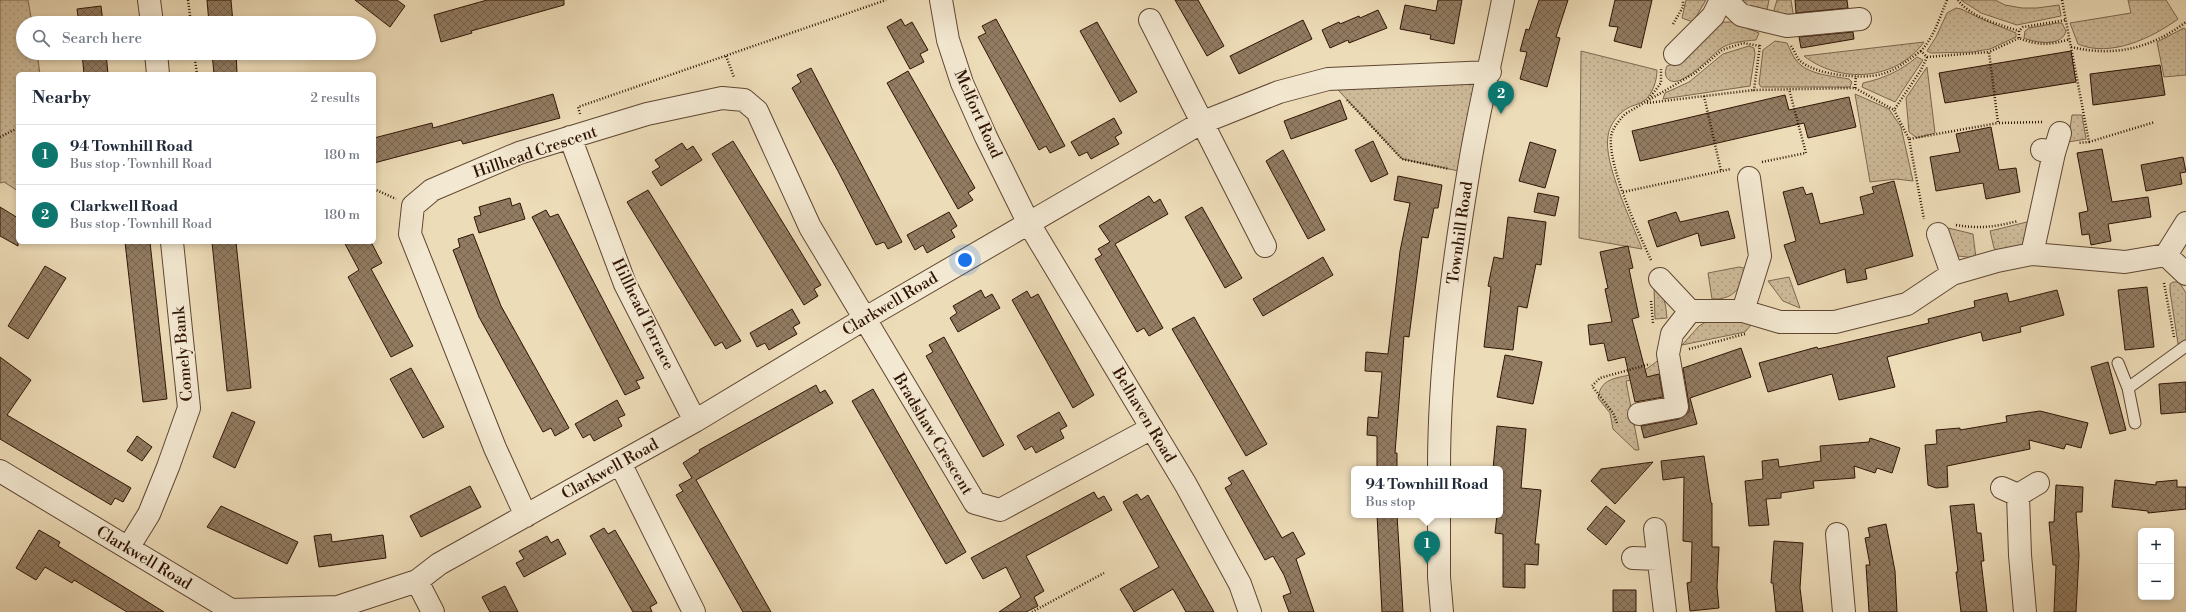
<!DOCTYPE html>
<html lang="en">
<head>
<meta charset="utf-8">
<style>
  body { margin:0; font-family:"Libre Bodoni",serif; background:#f2f2f3; color:#1f2937 }
  .controls { position:absolute; right:12px; bottom:12px; display:grid; overflow:hidden; border-radius:6px; box-shadow:0 2px 6px #0003 }
  .controls button { width:36px; height:36px; display:grid; place-items:center; padding:0; border:0; border-bottom:1px solid #e0e1e3; background:#fff; color:#1f2937; font:20px sans-serif }
  .you { position:absolute; left:965px; top:260px; width:14px; height:14px; margin:-10px; border:3px solid #fff; border-radius:50%; background:#1a73e8; box-shadow:0 0 0 6px #1a73e833 }
  .badge { display:grid; place-items:center; width:26px; height:26px; border-radius:50%; background:#0f766e; color:#fff; font-size:13px; font-weight:700 }
  .pin { position:absolute; translate:-50% -33px; filter:drop-shadow(0 1px 2px #0008) }
  .pin::after { content:''; position:absolute; top:21px; width:14px; height:12px; background:inherit; clip-path:polygon(0 0,100% 0,50% 100%) }
  .popup { position:absolute; left:1351px; top:466px; width:152px; height:52px; box-sizing:border-box; display:grid; place-content:center; border-radius:6px; background:#fff; filter:drop-shadow(0 1px 3px #0005); font-size:13px; white-space:nowrap; color:#747a83 }
  .popup b { font-size:15px; color:#1f2937 }
  .popup::after { content:''; position:absolute; left:50%; top:100%; margin-left:-8px; border:8px solid transparent; border-top-color:#fff }
  .list { margin:0; padding:0; list-style:none }
  h2 { display:flex; justify-content:space-between; align-items:center; height:52px; margin:0; padding:0 16px; font-size:17px }
  h2 small { font-size:13px; font-weight:400; color:#747a83 }
  .list li { display:grid; grid-template-columns:26px 1fr auto; gap:12px; align-items:center; box-sizing:border-box; height:60px; padding:0 16px; border-top:1px solid #e0e1e3 }
  .list b { display:block; font-size:15px; white-space:nowrap }
  .list p { margin:0; font-size:13px; white-space:nowrap; color:#747a83 }
  .list em { font-size:13px; font-style:normal; color:#747a83 }
  .icon { flex:none; width:22px; height:22px; fill:none; stroke:currentColor; stroke-width:2; stroke-linecap:round; stroke-linejoin:round }
  .map { position:relative; flex:none; width:2186px; height:612px; overflow:hidden }
  .search { position:absolute; background:#fff; box-shadow:0 2px 6px #0003; left:16px; top:16px; width:360px; height:44px; display:flex; align-items:center; gap:10px; box-sizing:border-box; padding:0 14px; border-radius:22px; color:#747a83; font-size:15px }
  .panel { position:absolute; background:#fff; box-shadow:0 2px 6px #0003; left:16px; top:72px; width:360px; height:172px; border-radius:6px }
  .map>svg:first-child { display:block }
</style>
</head>
<body>
<div class="map">
<svg width="2186" height="612" viewBox="0 0 2186 612">
  <defs>
    <pattern id="grass-dots" width="8" height="8" patternUnits="userSpaceOnUse"><rect width="8" height="8" fill="#cdba99"/><path d="M2 2h.1M6 6h.1" fill="none" stroke="#b09f82" stroke-width="1.8" stroke-linecap="round"/></pattern>
    <pattern id="building-cross-hatch" width="8" height="8" patternUnits="userSpaceOnUse"><rect width="8" height="8" fill="#927c62"/><path d="M0 0l8 8M0 8l8-8" fill="none" stroke="#78644f"/></pattern>
  </defs>
  <rect width="100%" height="100%" fill="#eddcb8"/>
  <filter id="stains"><feTurbulence type="fractalNoise" baseFrequency=".005" numOctaves="4"/><feColorMatrix values="0 0 0 0 .2 0 0 0 0 .09 0 0 0 0 .02 0 0 0 .5 -.17"/></filter>
  <radialGradient id="worn" r=".72"><stop offset=".6" stop-color="#630" stop-opacity="0"/><stop offset="1" stop-color="#630" stop-opacity=".3"/></radialGradient>
  <!-- grass -->
  <path fill="url(#grass-dots)" stroke="#7e674e" d="M 0,0 L 28,0 L 32,23 L 23,23 L 23,53 L 37,53 L 40,74 L 18,74 L 18,191 L 4,182 L 0,183 Z
    M 1686,0 L 1706,0 L 1693,22 L 1682,18 Z
    M 1739,0 L 1769,0 L 1766,15 L 1748,8 Z
    M 1777,0 L 1791,0 L 1794,19 L 1776,18 L 1774,10 Z
    M 1961,0 L 1995,0 L 2005,5 L 2022,8 L 2037,8 L 2059,5 L 2061,16 L 2017,25 L 1981,13 Z
    M 2128,0 L 2166,0 L 2178,19 C 2152,38 2110,58 2078,44 L 2070,23 L 2131,13 Z
    M 1956,8 L 1961,9 L 1984,20 L 2016,33 L 2016,37 L 1990,49 L 1972,52 L 1931,53 L 1927,51 L 1936,37 L 1947,13 Z
    M 1724,22 L 1732,22 L 1759,33 L 1756,40 C 1744,41 1730,42 1720,49 C 1711,56 1681,89 1669,80 C 1664,76 1665,71 1667,66 L 1673,64 L 1717,26 Z
    M 2057,23 L 2062,23 L 2066,31 C 2062,47 2036,43 2024,38 L 2025,31 L 2029,28 Z
    M 2184,28 L 2186,30 L 2186,75 L 2164,77 L 2157,42 Z
    M 1775,41 L 1787,43 C 1790,49 1792,55 1796,60 C 1807,75 1833,76 1849,79 L 1852,82 L 1850,87 L 1761,87 L 1759,84 L 1763,50 Z
    M 1924,42 C 1896,81 1840,84 1804,56 Z
    M 1749,46 L 1754,48 L 1755,54 L 1750,86 L 1663,99 L 1665,93 L 1689,82 L 1723,54 Z
    M 1581,51 L 1657,70 C 1657,80 1653,93 1645,100 C 1640,105 1631,105 1626,109 C 1617,115 1609,126 1608,136 C 1603,163 1632,222 1642,249 L 1579,238 Z
    M 1917,57 L 1923,60 L 1895,102 L 1862,87 L 1863,83 C 1885,78 1900,71 1917,57 Z
    M 1927,67 L 1935,133 L 1917,138 L 1909,132 L 1906,98 Z
    M 1490,72 L 1468,173 L 1402,159 L 1328,79 Z
    M 1855,94 L 1889,109 L 1901,127 L 1913,181 L 1896,179 L 1870,182 Z
    M 2072,115 L 2082,115 L 2086,139 L 2068,142 Z
    M 2031,221 C 2025,249 2027,247 1999,252 L 1994,248 L 1990,231 Z
    M 1944,227 L 1973,234 L 1976,258 L 1958,256 Z
    M 1739,267 L 1749,269 C 1740,287 1735,300 1712,299 L 1708,273 Z
    M 1789,277 L 1800,308 L 1783,301 L 1768,281 Z
    M 2173,282 L 2179,282 L 2186,293 L 2186,340 L 2178,344 L 2170,291 L 2170,284 Z
    M 1654,287 C 1665,293 1666,307 1667,318 L 1655,319 Z
    M 1711,319 L 1742,321 L 1751,325 L 1745,332 L 1682,345 L 1699,326 Z
    M 1663,356 L 1666,374 L 1626,381 L 1639,450 L 1635,450 L 1613,429 L 1610,413 L 1598,398 C 1601,375 1621,379 1640,372 C 1648,369 1656,362 1663,356 Z"/>
  <!-- building -->
  <path fill="url(#building-cross-hatch)" stroke="#301404" d="M 207,0 L 231,0 L 233,23 L 209,23 Z
    M 355,0 L 397,0 L 405,6 L 390,27 Z
    M 487,0 L 564,0 L 564,5 L 471,31 L 472,33 L 441,42 L 434,15 Z
    M 1175,0 L 1198,0 L 1224,46 L 1207,56 Z
    M 1438,0 L 1462,0 L 1454,44 L 1430,39 L 1431,35 L 1400,29 L 1405,5 L 1436,11 Z
    M 1539,0 L 1568,0 L 1556,37 L 1560,38 L 1547,87 L 1520,79 L 1527,52 L 1520,51 L 1526,29 L 1529,30 Z
    M 1615,0 L 1652,0 L 1641,48 L 1614,41 L 1618,27 L 1609,26 Z
    M 1795,0 L 1847,0 L 1848,8 L 1796,13 Z
    M 101,6 L 103,23 L 79,23 L 77,9 Z
    M 1378,10 L 1387,28 L 1349,43 L 1348,40 L 1330,48 L 1322,30 L 1339,22 L 1340,24 L 1359,16 L 1360,18 Z
    M 901,19 L 905,26 L 912,22 L 928,50 L 920,54 L 924,62 L 910,69 L 887,27 Z
    M 996,19 L 1065,146 L 1050,153 L 1046,146 L 1039,150 L 978,37 L 986,33 L 982,26 Z
    M 1303,20 L 1312,39 L 1239,74 L 1230,56 Z
    M 1097,22 L 1137,92 L 1120,102 L 1080,31 Z
    M 1853,32 L 1854,39 L 1801,48 L 1799,37 Z
    M 2071,51 L 2076,82 L 1945,103 L 1939,73 Z
    M 82,53 L 106,53 L 108,74 L 84,74 Z
    M 212,53 L 236,53 L 237,73 L 214,74 Z
    M 2160,65 L 2165,95 L 2093,105 L 2090,74 Z
    M 811,68 L 902,242 L 888,249 L 884,242 L 876,245 L 838,171 L 792,88 L 801,82 L 797,75 Z
    M 908,71 L 975,188 L 968,193 L 973,200 L 958,209 L 887,83 Z
    M 553,94 L 560,118 L 463,144 L 461,140 L 374,163 L 374,138 L 432,123 L 433,128 Z
    M 1785,95 L 1789,110 L 1849,97 L 1856,127 L 1808,138 L 1804,123 L 1640,161 L 1632,131 Z
    M 1340,100 L 1347,119 L 1291,139 L 1284,121 Z
    M 1114,118 L 1122,133 L 1115,137 L 1119,144 L 1091,159 L 1087,152 L 1079,156 L 1071,142 Z
    M 1991,127 L 1999,170 L 2016,168 L 2020,192 L 1986,199 L 1983,183 L 1936,191 L 1930,157 L 1960,152 L 1956,134 Z
    M 733,141 L 821,285 L 814,289 L 818,296 L 804,305 L 712,154 Z
    M 1373,141 L 1388,174 L 1371,182 L 1355,150 Z
    M 1530,142 L 1556,150 L 1545,188 L 1519,181 Z
    M 682,143 L 687,150 L 693,146 L 702,160 L 661,186 L 652,172 L 660,167 L 655,160 Z
    M 2102,149 L 2112,202 L 2148,197 L 2151,217 L 2108,224 L 2111,241 L 2091,245 L 2089,234 L 2082,235 L 2079,213 L 2088,211 L 2077,153 Z
    M 1283,150 L 1325,230 L 1308,239 L 1266,161 Z
    M 2183,157 L 2186,172 L 2180,173 L 2182,184 L 2146,191 L 2141,165 Z
    M 1398,176 L 1442,185 L 1438,208 L 1434,208 L 1428,238 L 1422,237 L 1409,337 L 1404,336 L 1395,453 L 1397,453 L 1397,469 L 1377,469 L 1377,436 L 1367,435 L 1368,417 L 1378,418 L 1382,372 L 1365,371 L 1366,352 L 1388,354 L 1400,251 L 1410,203 L 1394,200 Z
    M 1894,181 L 1913,256 L 1865,269 L 1867,279 L 1847,283 L 1845,269 L 1798,285 L 1784,245 L 1796,241 L 1783,192 L 1803,187 L 1806,195 L 1812,193 L 1820,224 L 1864,214 L 1860,197 L 1874,193 L 1872,187 Z
    M 648,190 L 741,341 L 726,349 L 722,342 L 715,346 L 627,202 Z
    M 1538,193 L 1559,197 L 1555,216 L 1534,212 Z
    M 1149,196 L 1154,203 L 1160,199 L 1168,214 L 1115,244 L 1163,328 L 1149,336 L 1144,328 L 1137,332 L 1095,259 L 1102,255 L 1098,249 L 1110,242 L 1099,226 Z
    M 510,198 L 512,206 L 520,203 L 525,219 L 479,233 L 474,217 L 481,215 L 479,207 Z
    M 0,207 L 18,218 L 18,246 L 0,236 Z
    M 1202,207 L 1242,278 L 1225,288 L 1185,217 Z
    M 546,210 L 550,217 L 558,214 L 644,378 L 636,381 L 640,388 L 625,395 L 532,217 Z
    M 1728,211 L 1735,238 L 1701,246 L 1698,233 L 1657,247 L 1648,221 L 1676,212 L 1680,222 Z
    M 949,212 L 957,226 L 951,230 L 955,237 L 927,253 L 923,245 L 915,250 L 907,235 Z
    M 1508,217 L 1546,222 L 1541,265 L 1536,264 L 1527,308 L 1518,306 L 1513,350 L 1484,347 L 1491,287 L 1488,286 L 1494,257 L 1503,259 Z
    M 473,234 L 501,306 L 569,428 L 555,436 L 551,428 L 543,432 L 479,317 L 453,250 L 460,247 L 458,239 Z
    M 125,242 L 150,242 L 167,399 L 143,402 Z
    M 212,242 L 236,242 L 251,388 L 227,391 Z
    M 344,242 L 371,242 L 382,263 L 371,269 L 413,346 L 391,357 L 348,277 L 359,270 Z
    M 1628,246 L 1633,268 L 1629,269 L 1639,317 L 1632,319 L 1647,377 L 1659,374 L 1663,397 L 1635,402 L 1625,357 L 1608,361 L 1604,343 L 1590,345 L 1588,325 L 1612,322 L 1605,289 L 1608,288 L 1600,252 Z
    M 1323,257 L 1333,275 L 1263,316 L 1253,299 Z
    M 45,266 L 66,278 L 28,339 L 8,326 Z
    M 2147,287 L 2154,347 L 2125,350 L 2118,290 Z
    M 981,290 L 985,298 L 992,294 L 1000,308 L 958,332 L 950,318 L 957,313 L 953,306 Z
    M 2057,290 L 2064,315 L 2020,327 L 2021,332 L 1983,341 L 1981,332 L 1887,357 L 1895,387 L 1839,400 L 1832,374 L 1768,392 L 1759,363 L 1817,347 L 1818,349 L 1929,323 L 1928,319 L 1975,307 L 1974,301 L 2007,293 L 2009,302 Z
    M 1027,291 L 1031,298 L 1038,294 L 1094,395 L 1073,408 L 1012,300 Z
    M 792,309 L 800,323 L 793,327 L 797,334 L 769,350 L 765,343 L 757,347 L 750,333 Z
    M 1194,317 L 1267,444 L 1246,456 L 1172,329 Z
    M 944,337 L 1004,445 L 983,457 L 926,356 L 933,352 L 929,345 Z
    M 1741,348 L 1751,377 L 1690,398 L 1697,424 L 1644,438 L 1641,426 L 1679,419 L 1689,412 L 1689,405 L 1683,368 Z
    M 1505,355 L 1542,362 L 1533,404 L 1497,397 Z
    M 0,357 L 31,380 L 7,415 L 131,488 L 123,502 L 115,498 L 111,505 L 0,439 Z
    M 2108,362 L 2126,430 L 2110,434 L 2091,367 Z
    M 411,368 L 444,427 L 423,438 L 390,379 Z
    M 2186,382 L 2186,412 L 2161,414 L 2159,384 Z
    M 816,385 L 820,393 L 825,390 L 833,403 L 696,480 L 771,612 L 743,612 L 676,495 L 683,491 L 679,485 L 692,478 L 683,463 L 700,452 L 699,450 Z
    M 873,389 L 966,552 L 946,564 L 852,401 Z
    M 617,400 L 625,415 L 618,418 L 622,426 L 594,441 L 590,434 L 583,438 L 575,424 Z
    M 2040,411 L 2088,423 L 2081,448 L 2066,444 L 2064,449 L 2029,440 L 2030,449 L 1947,466 L 1948,487 L 1936,488 L 1928,485 L 1925,445 L 1937,444 L 1936,430 L 1960,428 L 1960,430 L 2007,422 L 2006,416 Z
    M 232,412 L 255,422 L 235,468 L 213,457 Z
    M 1059,412 L 1067,426 L 1060,430 L 1064,438 L 1036,453 L 1032,446 L 1025,450 L 1017,436 Z
    M 1497,426 L 1526,429 L 1521,488 L 1541,490 L 1535,544 L 1539,544 L 1538,565 L 1525,564 L 1525,588 L 1503,587 L 1503,534 L 1495,533 L 1497,515 L 1500,515 L 1502,473 L 1500,469 L 1493,469 Z
    M 137,436 L 152,447 L 142,461 L 127,451 Z
    M 1870,438 L 1900,448 L 1892,473 L 1877,468 L 1875,473 L 1854,466 L 1855,478 L 1813,481 L 1814,488 L 1781,493 L 1781,498 L 1766,499 L 1769,525 L 1749,526 L 1745,481 L 1763,479 L 1762,461 L 1778,459 L 1779,467 L 1821,461 L 1820,446 L 1869,442 Z
    M 1704,456 L 1711,503 L 1712,503 L 1712,547 L 1719,547 L 1717,587 L 1719,608 L 1690,611 L 1687,583 L 1691,582 L 1692,542 L 1683,541 L 1684,477 L 1663,480 L 1661,461 Z
    M 1653,462 L 1615,504 L 1591,481 L 1601,469 Z
    M 1243,470 L 1282,538 L 1293,532 L 1305,554 L 1296,559 L 1314,612 L 1289,612 L 1283,596 L 1291,593 L 1284,575 L 1273,556 L 1265,560 L 1225,488 L 1232,484 L 1228,478 Z
    M 2115,480 L 2156,485 L 2156,482 L 2177,480 L 2177,487 L 2186,487 L 2186,509 L 2148,513 L 2148,511 L 2112,507 Z
    M 2056,485 L 2083,487 L 2082,512 L 2076,512 L 2079,555 L 2076,612 L 2054,612 L 2056,565 L 2053,565 L 2049,522 L 2054,522 Z
    M 470,486 L 481,507 L 421,537 L 410,516 Z
    M 1094,492 L 1098,499 L 1104,496 L 1112,510 L 1026,556 L 1044,591 L 1034,597 L 1038,606 L 1026,612 L 999,612 L 1021,597 L 1006,567 L 983,579 L 971,558 Z
    M 1137,494 L 1141,500 L 1148,495 L 1214,612 L 1186,612 L 1173,589 L 1134,612 L 1120,589 L 1159,567 L 1123,502 Z
    M 1974,504 L 1977,533 L 1981,533 L 1984,561 L 1981,561 L 1987,612 L 1961,612 L 1956,572 L 1958,572 L 1950,506 Z
    M 221,506 L 298,542 L 287,564 L 207,527 Z
    M 1606,506 L 1625,521 L 1606,545 L 1587,529 Z
    M 1377,515 L 1397,515 L 1403,612 L 1382,612 Z
    M 1886,524 L 1895,571 L 1897,612 L 1869,612 L 1866,565 L 1870,565 L 1865,538 L 1870,537 L 1868,528 Z
    M 604,528 L 608,534 L 615,530 L 633,561 L 657,603 L 650,607 L 652,612 L 633,612 L 590,536 Z
    M 39,530 L 60,542 L 58,546 L 164,612 L 127,612 L 74,580 L 72,583 L 45,567 L 36,580 L 16,568 Z
    M 331,534 L 332,542 L 383,535 L 386,558 L 319,567 L 314,536 Z
    M 547,536 L 551,543 L 558,539 L 566,554 L 524,577 L 516,563 L 524,559 L 519,551 Z
    M 1774,541 L 1803,543 L 1800,588 L 1803,612 L 1776,612 L 1773,583 L 1771,583 Z
    M 505,586 L 518,612 L 490,612 L 482,597 Z
    M 1613,590 L 1636,590 L 1636,612 L 1613,612 Z"/>
  <g fill="none" stroke-linecap="round" stroke-linejoin="round">
    <!-- lane casing -->
    <g stroke="#5f4631" stroke-width="13">
      <path id="lane" d="M 2118,363 L 2128,388 L 2135,423
        M 2128,388 L 2186,346"/>
    </g>
    <!-- street casing -->
    <g stroke="#5f4631" stroke-width="24">
      <path id="street" d="M 149,0 L 152,23
        M 941,0 L 948,40 L 962,83 L 986,137 L 1028,222 L 1186,485 L 1240,584 L 1250,612
        M 1726,0 L 1741,15 L 1787,26 L 1860,19
        M 1150,20 L 1265,246
        M 156,53 L 158,74
        M 1675,54 L 1713,16 L 1721,0
        M 570,137 L 625,284 L 695,421
        M 2054,153 L 2060,133
        M 1938,234 L 1952,274
        M 2032,254 L 2054,153 L 2042,150
        M 2166,255 L 2186,274
        M 1660,279 L 1690,311
        M 1743,311 L 1760,256 L 1749,178
        M 1639,414 L 1677,407 L 1668,354 L 1672,334 L 1690,311 L 1743,311 L 1780,322 L 1835,322 L 1907,304 L 1952,274 L 1997,261 L 2032,254 L 2125,262 L 2166,255 L 2186,223
        M 620,463 L 694,612
        M 1439,469 C 1439,371 1452,272 1468,175 C 1477,116 1492,58 1503,0
        M 0,471 L 231,610 L 338,607 L 417,581 L 439,564 L 695,421 L 864,319 L 1201,123 L 1279,92 L 1328,79 L 1490,72
        M 2002,488 L 2018,495
        M 1439,515 L 1439,577 L 1442,612
        M 526,516 L 495,448 L 410,234 L 413,206 L 432,190 L 519,153 L 647,114 L 722,98 L 744,100 L 757,111 L 810,227 L 975,503 L 1000,510 L 1152,428
        M 1655,529 L 1665,612
        M 1837,534 L 1844,612
        M 128,548 L 149,514 L 168,467 L 189,408 L 172,242
        M 1633,558 L 1658,559
        M 417,581 L 433,612
        M 2025,612 L 2020,555 L 2018,495 L 2038,483"/>
    </g>
    <!-- path -->
    <path stroke="#301404" stroke-width="2.5" stroke-dasharray="1 2" stroke-linecap="butt" d="M 188,0 L 191,23
      M 1947,0 C 1939,19 1935,35 1921,51 L 1927,57 L 1989,52
      M 1958,0 C 1970,17 2000,25 2019,31
      M 2062,0 L 2089,142 L 2078,143
      M 1673,24 L 1683,7 L 1683,0
      M 2019,38 L 2019,31 L 2023,27 L 2066,20
      M 1760,45 L 1754,90 L 1855,88 L 1894,110
      M 1791,46 C 1794,50 1796,56 1799,60 C 1815,75 1861,80 1882,74 C 1897,70 1908,60 1921,51
      M 2071,47 C 2114,57 2150,49 2186,22
      M 194,53 L 197,74
      M 726,56 L 734,77
      M 1927,57 L 1921,70 L 1894,110 L 1909,139 L 1998,123
      M 1855,88 L 1856,76
      M 1704,96 L 1721,171
      M 1347,100 L 1402,159 L 1449,169
      M 1647,101 L 1661,83 L 1661,69
      M 1647,103 L 1754,90
      M 580,114 L 578,107 L 886,0
      M 2042,122 L 1998,123 L 1989,52 L 2019,38 C 2038,46 2051,45 2070,39
      M 0,137 L 18,128
      M 1909,139 L 1924,219
      M 2089,142 L 2155,122
      M 1762,162 L 1806,153 L 1789,89
      M 374,189 L 396,199
      M 1623,192 L 1731,169
      M 1956,225 C 1980,229 1994,227 2018,221
      M 1651,260 C 1638,232 1608,166 1611,137 C 1612,128 1619,121 1625,114 L 1695,73 L 1722,50 L 1743,43 L 1760,46
      M 2164,283 L 2174,337
      M 1651,301 L 1653,323
      M 1689,349 L 1745,334
      M 1617,423 L 1613,413 L 1592,386 L 1600,378 L 1650,364
      M 1032,612 L 1104,573"/>
    <!-- lane -->
    <use href="#lane" stroke="#f3e8d1" stroke-width="11"/>
    <!-- street -->
    <use href="#street" stroke="#f3e8d1" stroke-width="22"/>
  </g>
  <g text-anchor="middle" dominant-baseline="central" stroke-width="3.5" stroke-linejoin="round" paint-order="stroke">
    <!-- street labels -->
    <g font-size="16" fill="#301404" stroke="#f3e8d1">
      <text transform="translate(978 114) rotate(66)">Melfort Road</text>
      <text transform="translate(535 152) rotate(-19)">Hillhead Crescent</text>
      <text transform="translate(1460 233) rotate(-82)">Townhill Road</text>
      <text transform="translate(890 304) rotate(-31)">Clarkwell Road</text>
      <text transform="translate(643 314) rotate(64)">Hillhead Terrace</text>
      <text transform="translate(183 354) rotate(-95)">Comely Bank</text>
      <text transform="translate(1144 415) rotate(59)">Belhaven Road</text>
      <text transform="translate(933 434) rotate(59)">Bradshaw Crescent</text>
      <text transform="translate(610 469) rotate(-29)">Clarkwell Road</text>
      <text transform="translate(144 558) rotate(31)">Clarkwell Road</text>
    </g>
  </g>
  <rect width="100%" height="100%" filter="url(#stains)"/>
  <rect width="100%" height="100%" fill="url(#worn)"/>
</svg>
<div class="controls">
<button>+</button>
<button>−</button>
</div>
<div class="you"></div>
<div class="pin badge" style="left:1427px;top:564px">1</div>
<div class="popup"><b>94 Townhill Road</b>Bus stop</div>
<div class="pin badge" style="left:1501px;top:114px">2</div>
<div class="search"><svg class="icon" aria-label="search" viewBox="0 0 24 24"><circle cx="10" cy="10" r="6"/><path d="M15 15l6 6"/></svg>Search here</div>
<section class="panel">
<h2>Nearby<small>2 results</small></h2>
<ul class="list">
<li><span class="badge">1</span><div><b>94 Townhill Road</b><p>Bus stop · Townhill Road</p></div><em>180 m</em></li>
<li><span class="badge">2</span><div><b>Clarkwell Road</b><p>Bus stop · Townhill Road</p></div><em>180 m</em></li>
</ul>
</section>
</div>
</body>
</html>
